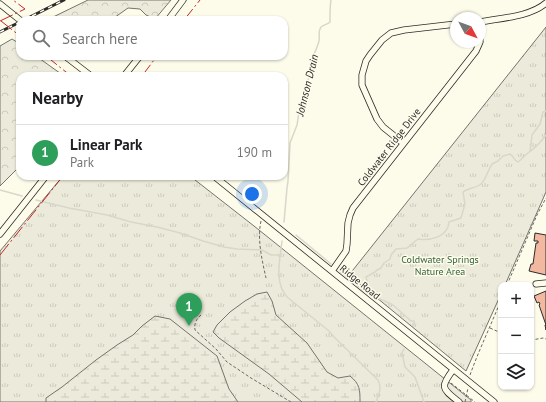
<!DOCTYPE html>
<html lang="en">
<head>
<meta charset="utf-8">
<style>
  body { margin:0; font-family:"PT Sans",sans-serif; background:#f2f2f2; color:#202124 }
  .controls { position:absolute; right:12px; bottom:12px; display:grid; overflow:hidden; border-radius:8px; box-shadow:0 1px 3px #0004 }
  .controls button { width:36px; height:36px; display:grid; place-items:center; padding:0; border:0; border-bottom:1px solid #e0e0e0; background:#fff; color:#202124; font:20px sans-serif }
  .compass { position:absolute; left:450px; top:12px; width:36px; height:36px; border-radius:50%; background:#fff; box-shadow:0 1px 3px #0004; rotate:131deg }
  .you { position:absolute; left:252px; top:194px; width:14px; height:14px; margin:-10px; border:3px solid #fff; border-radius:50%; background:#1a73e8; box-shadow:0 0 0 6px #1a73e833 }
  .badge { display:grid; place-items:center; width:26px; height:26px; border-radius:50%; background:#c62828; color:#fff; font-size:13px; font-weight:700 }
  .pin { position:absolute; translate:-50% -33px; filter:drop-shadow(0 1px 2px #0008) }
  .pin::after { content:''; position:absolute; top:21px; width:14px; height:12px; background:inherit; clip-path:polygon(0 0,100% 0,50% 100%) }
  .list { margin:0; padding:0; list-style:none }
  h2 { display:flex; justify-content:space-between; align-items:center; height:52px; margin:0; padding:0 16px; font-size:17px }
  h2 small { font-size:13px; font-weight:400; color:#757577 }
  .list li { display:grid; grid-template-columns:26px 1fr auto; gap:12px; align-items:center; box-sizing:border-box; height:56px; padding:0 16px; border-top:1px solid #e0e0e0 }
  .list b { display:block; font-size:15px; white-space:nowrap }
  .list p { margin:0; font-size:13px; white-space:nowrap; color:#757577 }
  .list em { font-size:13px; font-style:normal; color:#757577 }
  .icon { flex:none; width:22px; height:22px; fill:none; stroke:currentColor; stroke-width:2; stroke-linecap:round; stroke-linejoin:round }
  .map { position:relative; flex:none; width:546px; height:402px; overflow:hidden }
  .search { position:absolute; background:#fff; box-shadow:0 1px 3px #0004; left:16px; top:16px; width:272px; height:44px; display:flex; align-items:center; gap:10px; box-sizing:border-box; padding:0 14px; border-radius:12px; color:#757577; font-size:15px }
  .panel { position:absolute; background:#fff; box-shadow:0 1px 3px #0004; left:16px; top:72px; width:272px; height:108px; border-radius:12px }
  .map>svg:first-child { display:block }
</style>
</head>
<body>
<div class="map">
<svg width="546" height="402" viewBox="0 0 546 402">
  <defs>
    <pattern id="grass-tufts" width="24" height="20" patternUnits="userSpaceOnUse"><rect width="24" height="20" fill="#ecebdb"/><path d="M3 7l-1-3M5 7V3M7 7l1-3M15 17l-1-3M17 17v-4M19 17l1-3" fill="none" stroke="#cbcabc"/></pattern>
    <pattern id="forest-crowns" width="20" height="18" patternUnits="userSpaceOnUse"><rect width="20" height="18" fill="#ecebdb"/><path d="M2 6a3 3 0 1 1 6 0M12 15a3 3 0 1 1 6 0" fill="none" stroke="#cbcabc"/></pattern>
    <pattern id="wetland-marsh" width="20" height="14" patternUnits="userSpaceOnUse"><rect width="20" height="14" fill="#ecebdb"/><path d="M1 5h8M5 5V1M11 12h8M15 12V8" fill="none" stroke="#cbcabc"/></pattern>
  </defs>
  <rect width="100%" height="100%" fill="#fdfbea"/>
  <!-- grass -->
  <path fill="url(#grass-tufts)" stroke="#74746e" d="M 546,27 L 546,192 L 505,285 L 501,285 L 501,294 L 466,371 L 349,275 Z
    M 63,176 L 190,176 L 254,226 L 471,400 L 471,402 L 0,402 L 0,251 Z"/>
  <!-- forest -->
  <path fill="url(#forest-crowns)" stroke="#74746e" d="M 88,0 L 171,0 L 155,19 L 146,15 L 140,9 L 128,8 L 111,20 L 47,20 Z
    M 12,39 L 20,44 L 20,56 L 36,56 L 64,76 L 20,76 L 20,166 L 0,186 L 0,46 Z"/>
  <!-- wetland -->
  <path fill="url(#wetland-marsh)" stroke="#74746e" d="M 267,292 L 272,301 L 276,315 L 307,343 L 327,372 L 338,378 L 350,376 C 360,384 360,390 360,402 L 302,402 L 269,374 L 219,338 L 213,332 L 217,325 L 230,312 L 245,301 L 257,294 Z
    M 155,316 L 170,319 L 217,356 L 229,389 L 238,402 L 46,402 L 46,398 L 62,387 L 96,360 L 117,345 L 133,335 L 142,326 Z"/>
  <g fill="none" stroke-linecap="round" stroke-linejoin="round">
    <!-- stream -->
    <path stroke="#d8d7c9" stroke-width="1.5" d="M 530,151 L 532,135 L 540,124 L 543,112 L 546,111
      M 0,190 L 22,196
      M 36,200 L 69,208 L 107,215 L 131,222 L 157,227 L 180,233 L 203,241 L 224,247 L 237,249 L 262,250 L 271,255 L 280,255
      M 284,222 L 287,188 L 288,181 L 290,143 L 297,125 L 300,105 L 310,74 C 308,62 316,53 319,41 C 320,37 318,33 320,29 C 321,25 327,25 330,22 C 330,20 330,4 331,0
      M 296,235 L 331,264
      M 282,241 C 280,259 274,283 287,297 L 329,331 L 334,337 L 378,380 C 382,387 379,394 376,402
      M 338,270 L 365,292 L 393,305 L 411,321 L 414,321 L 415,325
      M 366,292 L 367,291 L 368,285 L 366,277 L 375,272 L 377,270 L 381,268 L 384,263 L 390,259 L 391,255 L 396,249 L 407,248 L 418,239 C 430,241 448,237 449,222 L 461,218 L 465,204 L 463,192 C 468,188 476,188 481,184 C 486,179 488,170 492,164 L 498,161 L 503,156 L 510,154 C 514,156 514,161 518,162 C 522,159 524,156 528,153 C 535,148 541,142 546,135
      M 404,349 L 402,353 L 405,367 L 415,377 L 424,402"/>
  </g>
  <!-- building -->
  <path fill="#f2b8a0" stroke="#2b2b2b" d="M 535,233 L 546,235 L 546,275 L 529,271 L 531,264 L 533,264 L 536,243 L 538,243 L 538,241 L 534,241 Z
    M 546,291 L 546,330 L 545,325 L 546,325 L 539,305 L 540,304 L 539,302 L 537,303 L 534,296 Z"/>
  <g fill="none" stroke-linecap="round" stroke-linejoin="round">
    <!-- minor casing -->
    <g stroke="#2b2b2b" stroke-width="7">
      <path id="minor" d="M 0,4 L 20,20
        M 168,20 L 183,0
        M 480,22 C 500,18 530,17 546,3
        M 480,40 L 480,22
        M 65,56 L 91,76
        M 124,76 L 140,56
        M 403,143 L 383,127 L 377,119 L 362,85 L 362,75 L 366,61 L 370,55 L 382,40 L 391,33 L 404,30 L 456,24
        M 214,176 L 494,402
        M 0,234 L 46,176
        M 332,271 L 346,251 L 347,244 L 348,223 L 350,215 L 353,208 L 476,51 L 480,42
        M 536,284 L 546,283
        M 453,370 C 439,388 443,389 459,402"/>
    </g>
    <!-- path -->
    <path stroke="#6a6964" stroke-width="1" stroke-dasharray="3 2" stroke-linecap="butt" d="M 261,221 C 257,239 262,260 266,278
      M 507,285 L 537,215 L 546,198
      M 201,315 C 196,319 194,324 195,330 L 216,349 L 227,362 L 251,378 L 291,402
      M 490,328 L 501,333
      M 531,339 L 532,340 L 543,338 L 546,339
      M 470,375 C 479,350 491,325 501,300
      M 451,383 L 475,402
      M 465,402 L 468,388"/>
    <!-- minor -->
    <use href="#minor" stroke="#fdfbea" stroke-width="5.5"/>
    <!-- rail casing -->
    <g stroke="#2b2b2b" stroke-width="3">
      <path id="rail" d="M 24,20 L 64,0
        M 0,32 L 20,22"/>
    </g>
    <!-- rail -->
    <use href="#rail" stroke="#fdfbea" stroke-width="1.5" stroke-dasharray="4.5" stroke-linecap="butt"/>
    <!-- power -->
    <path stroke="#c62828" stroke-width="1" stroke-dasharray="14 3 2 3" stroke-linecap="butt" d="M 184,20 L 200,0
      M 0,21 L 25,9 L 13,0
      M 1,21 L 20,36
      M 46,56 L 71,76
      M 142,76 L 157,56
      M 0,255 L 63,176"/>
  </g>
  <g text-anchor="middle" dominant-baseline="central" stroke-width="3" stroke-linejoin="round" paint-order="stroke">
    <!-- street labels -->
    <g font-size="10" fill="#2b2b2b" stroke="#fdfbea">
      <text transform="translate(389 147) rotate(-52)">Coldwater Ridge Drive</text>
      <text transform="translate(360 282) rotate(39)">Ridge Road</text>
    </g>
    <!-- park labels -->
    <g font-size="10" fill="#34623c" stroke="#fdfbea">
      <text x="440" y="259">Coldwater Springs<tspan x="440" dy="12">Nature Area</tspan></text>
    </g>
    <!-- water labels -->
    <g font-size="11" font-style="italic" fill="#2b2b2b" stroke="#fdfbea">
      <text transform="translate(307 85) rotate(-76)">Johnson Drain</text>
    </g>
  </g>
</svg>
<div class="controls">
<button>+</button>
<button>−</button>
<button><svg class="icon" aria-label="layers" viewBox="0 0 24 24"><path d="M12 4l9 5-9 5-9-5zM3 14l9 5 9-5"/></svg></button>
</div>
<svg class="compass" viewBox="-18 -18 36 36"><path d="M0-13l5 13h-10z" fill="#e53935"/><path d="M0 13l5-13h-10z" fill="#757577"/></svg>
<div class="you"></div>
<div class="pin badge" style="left:189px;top:326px;background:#2e9e5b">1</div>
<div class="search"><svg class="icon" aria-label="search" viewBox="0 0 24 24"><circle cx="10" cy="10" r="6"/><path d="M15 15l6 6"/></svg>Search here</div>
<section class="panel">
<h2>Nearby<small></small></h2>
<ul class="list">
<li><span class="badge" style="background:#2e9e5b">1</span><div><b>Linear Park</b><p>Park</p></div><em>190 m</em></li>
</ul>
</section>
</div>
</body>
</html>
